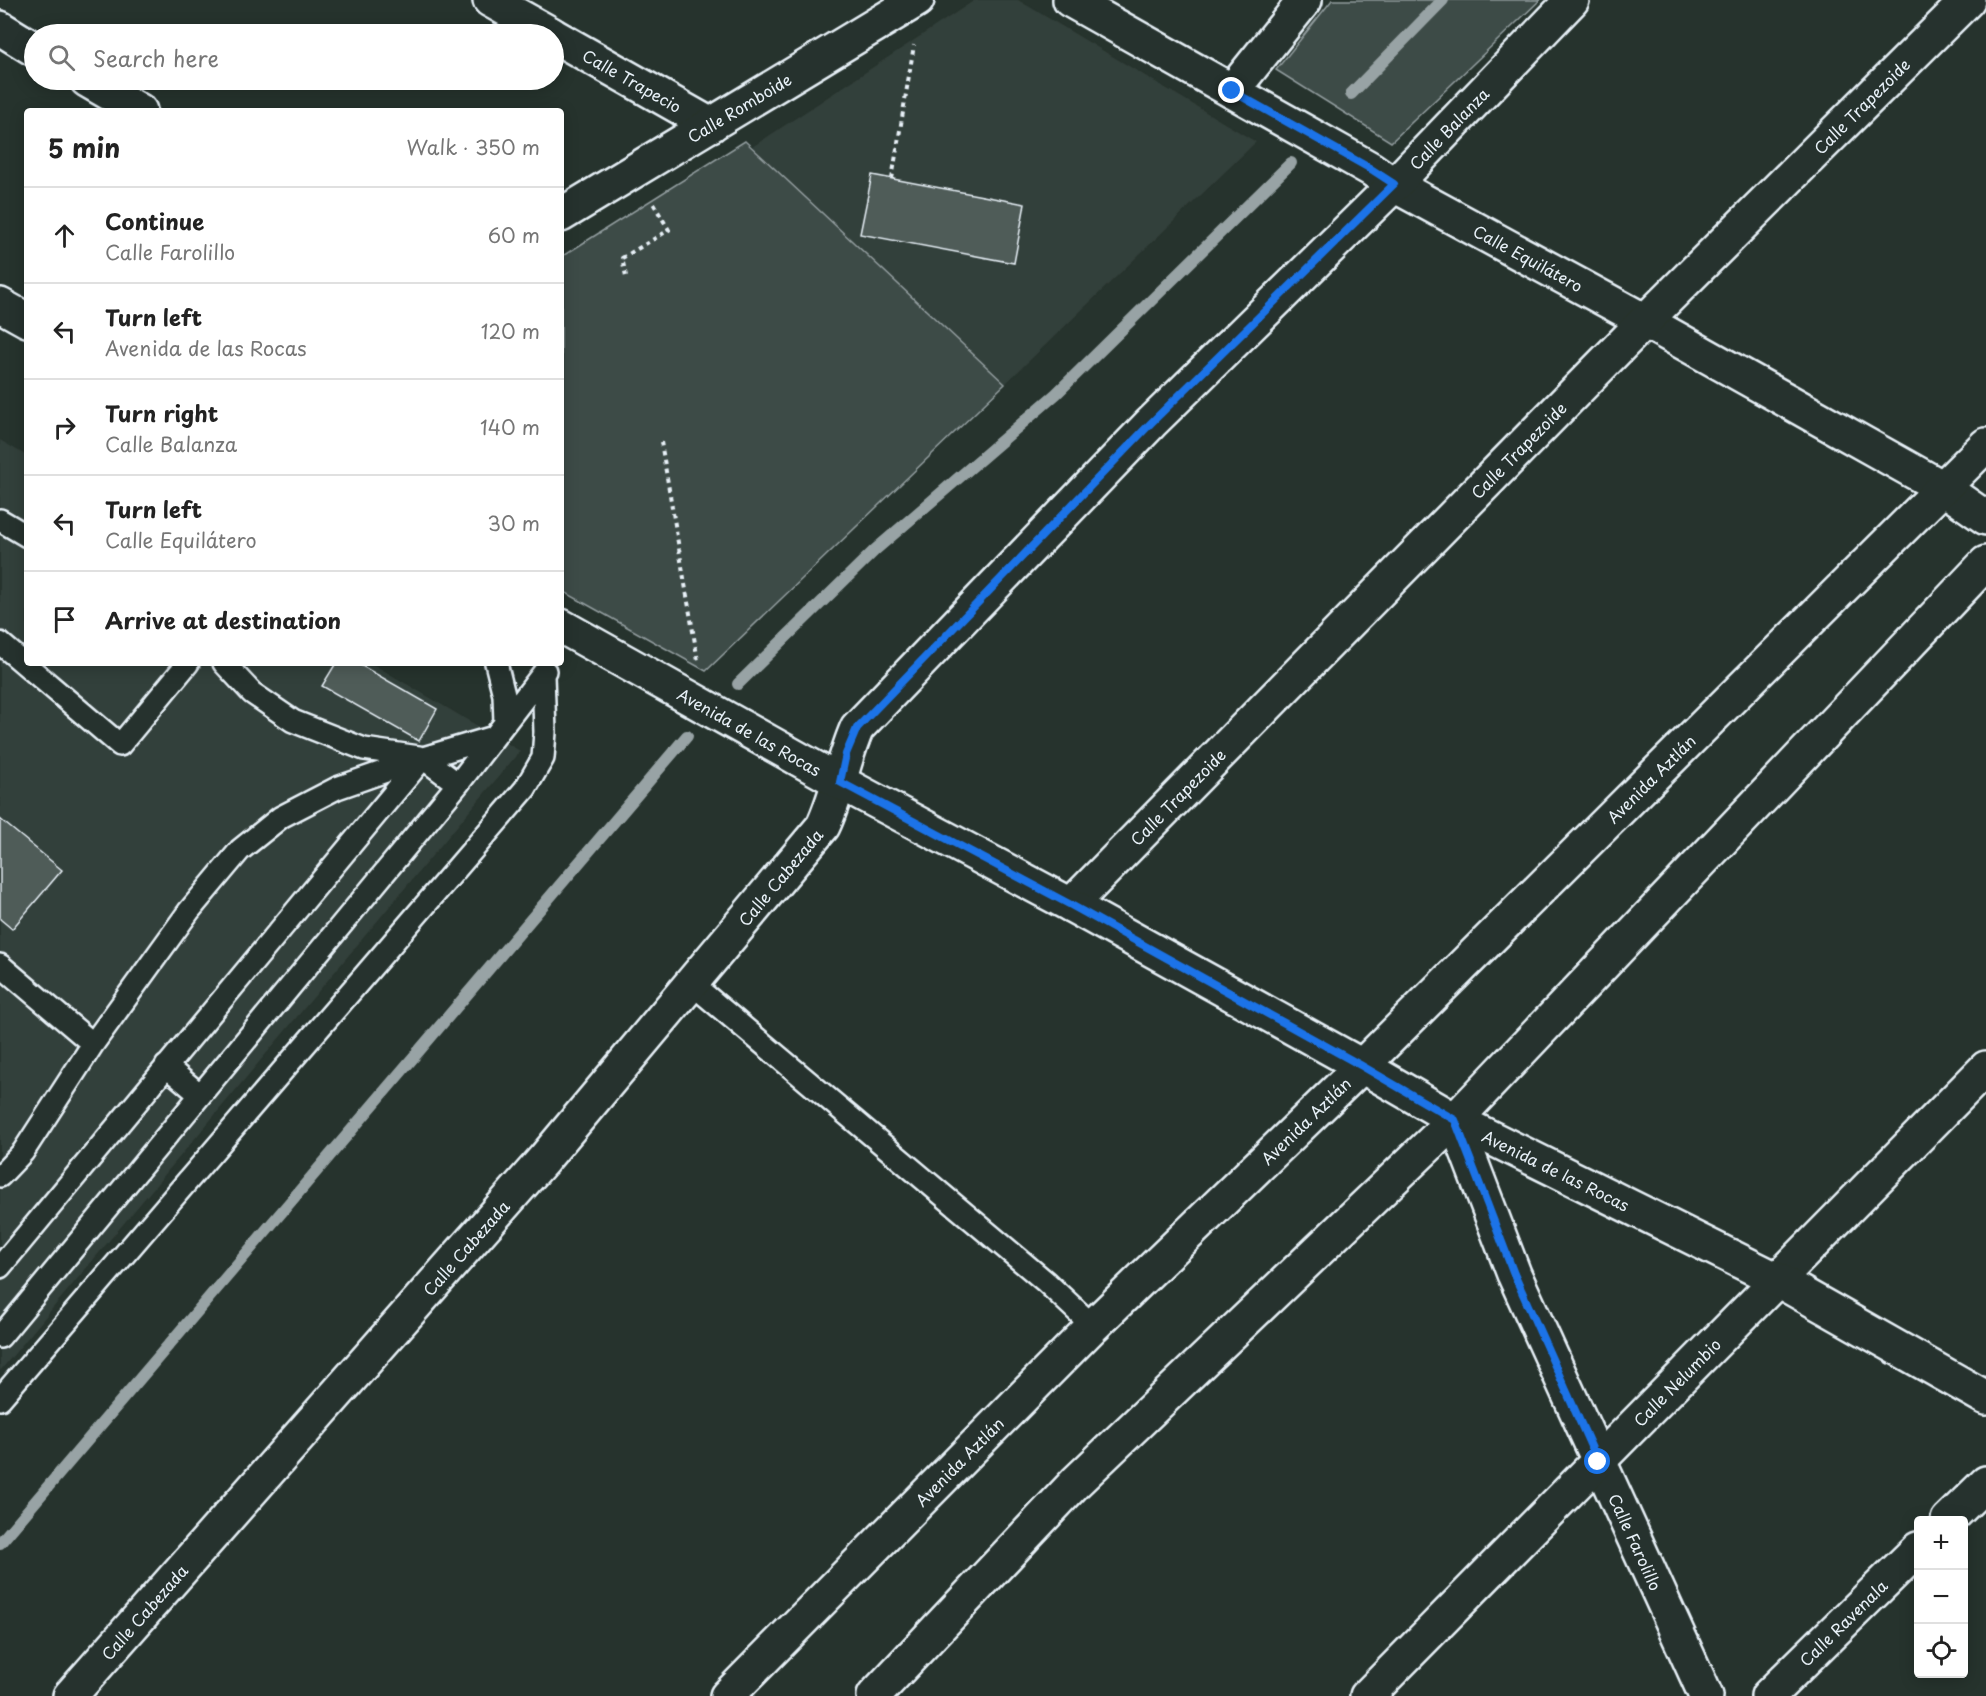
<!DOCTYPE html>
<html lang="en">
<head>
<meta charset="utf-8">
<style>
  body { margin:0; font-family:"Playpen Sans",sans-serif; background:#f6f6f6; color:#222 }
  .controls { position:absolute; right:18px; bottom:18px; display:grid; overflow:hidden; border-radius:6px; box-shadow:0 3px 15px #0003 }
  .controls button { width:54px; height:54px; display:grid; place-items:center; padding:0; border:0; border-bottom:2px solid #e0e0e0; background:#fff; color:#222; font:30px sans-serif }
  .stop { position:absolute; width:18px; height:18px; margin:-14px; border:4px solid #1a73e8; border-radius:50%; background:#fff }
  .stop.end { background:#1a73e8; border-color:#fff; box-shadow:0 2px 6px #0008 }
  .list { margin:0; padding:0; list-style:none }
  h2 { display:flex; justify-content:space-between; align-items:center; height:78px; margin:0; padding:0 24px; font-size:26px }
  h2 small { font-size:20px; font-weight:400; color:#767676 }
  .list li { display:grid; grid-template-columns:39px 1fr auto; gap:18px; align-items:center; box-sizing:border-box; height:96px; padding:0 24px; border-top:2px solid #e0e0e0 }
  .list b { display:block; font-size:22px; white-space:nowrap }
  .list p { margin:0; font-size:20px; white-space:nowrap; color:#767676 }
  .list em { font-size:20px; font-style:normal; color:#767676 }
  .icon { flex:none; width:33px; height:33px; fill:none; stroke:currentColor; stroke-width:2; stroke-linecap:round; stroke-linejoin:round }
  .map { position:relative; flex:none; width:1986px; height:1696px; overflow:hidden }
  .search { position:absolute; background:#fff; box-shadow:0 3px 15px #0003; left:24px; top:24px; width:540px; height:66px; display:flex; align-items:center; gap:15px; box-sizing:border-box; padding:0 21px; border-radius:33px; color:#767676; font-size:22px }
  .panel { position:absolute; background:#fff; box-shadow:0 3px 15px #0003; left:24px; top:108px; width:540px; height:558px; border-radius:6px }
  .map>svg:first-child { display:block }
</style>
</head>
<body>
<div class="map">
<svg width="1986" height="1696" viewBox="0 0 1986 1696">
  <rect width="100%" height="100%" fill="#26332d"/>
  <filter id="ink" filterUnits="userSpaceOnUse"><feTurbulence type="fractalNoise" baseFrequency=".0167" numOctaves="2"/><feDisplacementMap in="SourceGraphic" scale="12" xChannelSelector="R" yChannelSelector="G"/><feConvolveMatrix kernelMatrix="1 2 1 2 8 2 1 2 1" color-interpolation-filters="sRGB"/></filter>
  <g filter="url(#ink)">
    <!-- built -->
    <path fill="#333f3a" d="M 975,0 L 1018,0 L 1256,142 L 1005,384 L 752,147 Z
      M 0,440 L 27,456 L 27,663 L 371,663 L 520,751 L 0,1371 Z"/>
    <!-- green -->
    <path fill="#3e4b47" stroke="#939ea0" stroke-width="1.5" d="M 1332,0 L 1540,0 L 1391,142 L 1276,70 Z
      M 745,141 L 1005,384 L 706,671 L 561,590 L 561,257 Z"/>
    <g fill="none" stroke-linecap="round" stroke-linejoin="round">
      <!-- stream -->
      <path stroke="#98a3a5" stroke-width="12" d="M 1351,94 L 1443,0
        M 738,684 L 875,550 L 1056,394 L 1291,163
        M 0,1543 L 687,736"/>
    </g>
    <!-- building -->
    <path fill="#505c59" stroke="#e8f1f8" stroke-width="1.5" d="M 872,175 L 1025,204 L 1014,263 L 860,234 Z
      M 336,663 L 357,663 L 437,709 L 419,741 L 322,686 Z
      M 0,819 L 62,870 L 12,929 L 0,919 Z"/>
    <g fill="none" stroke-linecap="round" stroke-linejoin="round">
      <!-- lane casing -->
      <g stroke="#e8f1f8" stroke-width="26">
        <path id="lane" d="M 0,520 L 27,536
          M 0,643 L 120,745 L 188,663
          M 224,663 L 252,693 L 293,721 L 364,749 L 419,757
          M 496,663 L 504,695 L 505,723
          M 0,965 L 93,1044
          M 691,983 L 1046,1282 L 1093,1326
          M 166,1066 L 199,1094
          M 0,1176 L 23,1152 L 93,1044 L 189,911 L 240,850 L 281,817 L 337,788 L 423,758 L 458,784
          M 0,1267 L 423,758 L 494,737
          M 0,1337 L 458,784 L 545,671
          M 0,1399 L 525,789 L 543,758 L 545,732 L 543,675"/>
      </g>
      <!-- street casing -->
      <g stroke="#e8f1f8" stroke-width="38">
        <g id="street">
          <path d="M 490,0 L 551,34"/>
          <path id="s1" d="M 1070,0 L 1371,169 L 1394,185 L 1645,321 L 1943,488 L 1986,518"/>
          <path d="M 0,28 L 34,49"/>
          <path id="s2" d="M 554,36 L 711,125"/>
          <path d="M 87,80 L 140,111"/>
          <path d="M 1232,91 L 1305,0"/>
          <path id="s3" d="M 561,215 L 917,0"/>
          <path id="s4" d="M 1071,905 L 1645,321 L 1968,0"/>
          <path id="s5" d="M 1455,1120 L 1514,1274 L 1706,1696"/>
          <path d="M 1948,1520 L 1986,1483"/>
          <path id="s6" d="M 70,1696 L 544,1159 L 823,826 C 838,794 843,760 857,728 L 1151,423 L 1394,185 L 1572,0"/>
          <path id="s7" d="M 1367,1696 L 1986,1068"/>
          <path id="s8" d="M 1768,1696 L 1918,1549"/>
        </g>
      </g>
      <!-- secondary casing -->
      <g stroke="#e8f1f8" stroke-width="38">
        <g id="secondary">
          <path d="M 0,305 L 27,320"/>
          <path id="s9" d="M 561,626 L 840,782 L 1071,905 L 1362,1066 L 1455,1120 L 1776,1279 L 1986,1398"/>
          <path id="s10" d="M 727,1696 L 1093,1326 L 1362,1066 L 1986,445"/>
          <path d="M 874,1696 L 1076,1482 L 1455,1120 L 1986,563"/>
        </g>
      </g>
      <!-- path -->
      <path stroke="#e8f1f8" stroke-width="4" stroke-dasharray="4.5 4.5" stroke-linecap="butt" d="M 892,179 L 914,45
        M 626,276 L 622,258 L 669,230 L 653,203
        M 661,442 L 698,661"/>
      <!-- lane -->
      <use href="#lane" stroke="#26332d" stroke-width="21"/>
      <!-- street -->
      <use href="#street" stroke="#26332d" stroke-width="33"/>
      <!-- secondary -->
      <use href="#secondary" stroke="#26332d" stroke-width="33"/>
    </g>
  </g>
  <g fill="none" stroke-linecap="round" stroke-linejoin="round" filter="url(#ink)">
    <!-- route -->
    <path stroke="#1a73e8" stroke-width="8" d="M 1232,91 L 1371,169 L 1394,184 L 1151,423 L 857,728 L 846,754 L 840,782 L 1071,905 L 1362,1066 L 1455,1120 L 1514,1274 L 1598,1462"/>
  </g>
  <g text-anchor="middle" dominant-baseline="central" stroke-width="5" stroke-linejoin="round" paint-order="stroke">
    <!-- street labels -->
    <g font-size="16" fill="#e8f1f8" stroke="#26332d">
      <text stroke="none"><textPath href="#s2" startOffset="90">Calle Trapecio</textPath></text>
      <text stroke="none"><textPath href="#s4" startOffset="1124">Calle Trapezoide</textPath></text>
      <text stroke="none"><textPath href="#s3" startOffset="208">Calle Romboide</textPath></text>
      <text stroke="none"><textPath href="#s6" startOffset="2097">Calle Balanza</textPath></text>
      <text stroke="none"><textPath href="#s1" startOffset="526">Calle Equilátero</textPath></text>
      <text stroke="none"><textPath href="#s4" startOffset="638">Calle Trapezoide</textPath></text>
      <text stroke="none"><textPath href="#s9" startOffset="216">Avenida de las Rocas</textPath></text>
      <text stroke="none"><textPath href="#s10" startOffset="1302">Avenida Aztlán</textPath></text>
      <text stroke="none"><textPath href="#s4" startOffset="152">Calle Trapezoide</textPath></text>
      <text stroke="none"><textPath href="#s6" startOffset="1084">Calle Cabezada</textPath></text>
      <text stroke="none"><textPath href="#s10" startOffset="816">Avenida Aztlán</textPath></text>
      <text stroke="none"><textPath href="#s9" startOffset="1134">Avenida de las Rocas</textPath></text>
      <text stroke="none"><textPath href="#s6" startOffset="598">Calle Cabezada</textPath></text>
      <text stroke="none"><textPath href="#s7" startOffset="441">Calle Nelumbio</textPath></text>
      <text stroke="none"><textPath href="#s10" startOffset="330">Avenida Aztlán</textPath></text>
      <text stroke="none"><textPath href="#s5" startOffset="459">Calle Farolillo</textPath></text>
      <text stroke="none"><textPath href="#s6" startOffset="112">Calle Cabezada</textPath></text>
      <text stroke="none"><textPath href="#s8" startOffset="105">Calle Ravenala</textPath></text>
    </g>
  </g>
</svg>
<div class="controls">
<button>+</button>
<button>−</button>
<button><svg class="icon" aria-label="locate" viewBox="0 0 24 24"><circle cx="12" cy="12" r="6"/><path d="M12 2v4M12 18v4M2 12h4M18 12h4"/></svg></button>
</div>
<div class="stop" style="left:1598px;top:1462px"></div>
<div class="stop end" style="left:1232px;top:91px"></div>
<div class="search"><svg class="icon" aria-label="search" viewBox="0 0 24 24"><circle cx="10" cy="10" r="6"/><path d="M15 15l6 6"/></svg>Search here</div>
<section class="panel">
<h2>5 min<small>Walk · 350 m</small></h2>
<ul class="list">
<li><svg class="icon" aria-label="ahead" viewBox="0 0 24 24"><path d="M12 20V5M6 11l6-6 6 6"/></svg><div><b>Continue</b><p>Calle Farolillo</p></div><em>60 m</em></li>
<li><svg class="icon" aria-label="left" viewBox="0 0 24 24"><path d="M17 20v-9H6M10 6l-5 5 5 5"/></svg><div><b>Turn left</b><p>Avenida de las Rocas</p></div><em>120 m</em></li>
<li><svg class="icon" aria-label="right" viewBox="0 0 24 24"><path d="M7 20v-9h11M14 6l5 5-5 5"/></svg><div><b>Turn right</b><p>Calle Balanza</p></div><em>140 m</em></li>
<li><svg class="icon" aria-label="left" viewBox="0 0 24 24"><path d="M17 20v-9H6M10 6l-5 5 5 5"/></svg><div><b>Turn left</b><p>Calle Equilátero</p></div><em>30 m</em></li>
<li><svg class="icon" aria-label="arrive" viewBox="0 0 24 24"><path d="M6 21V4h12l-3 4 3 4H6"/></svg><div><b>Arrive at destination</b></div></li>
</ul>
</section>
</div>
</body>
</html>
